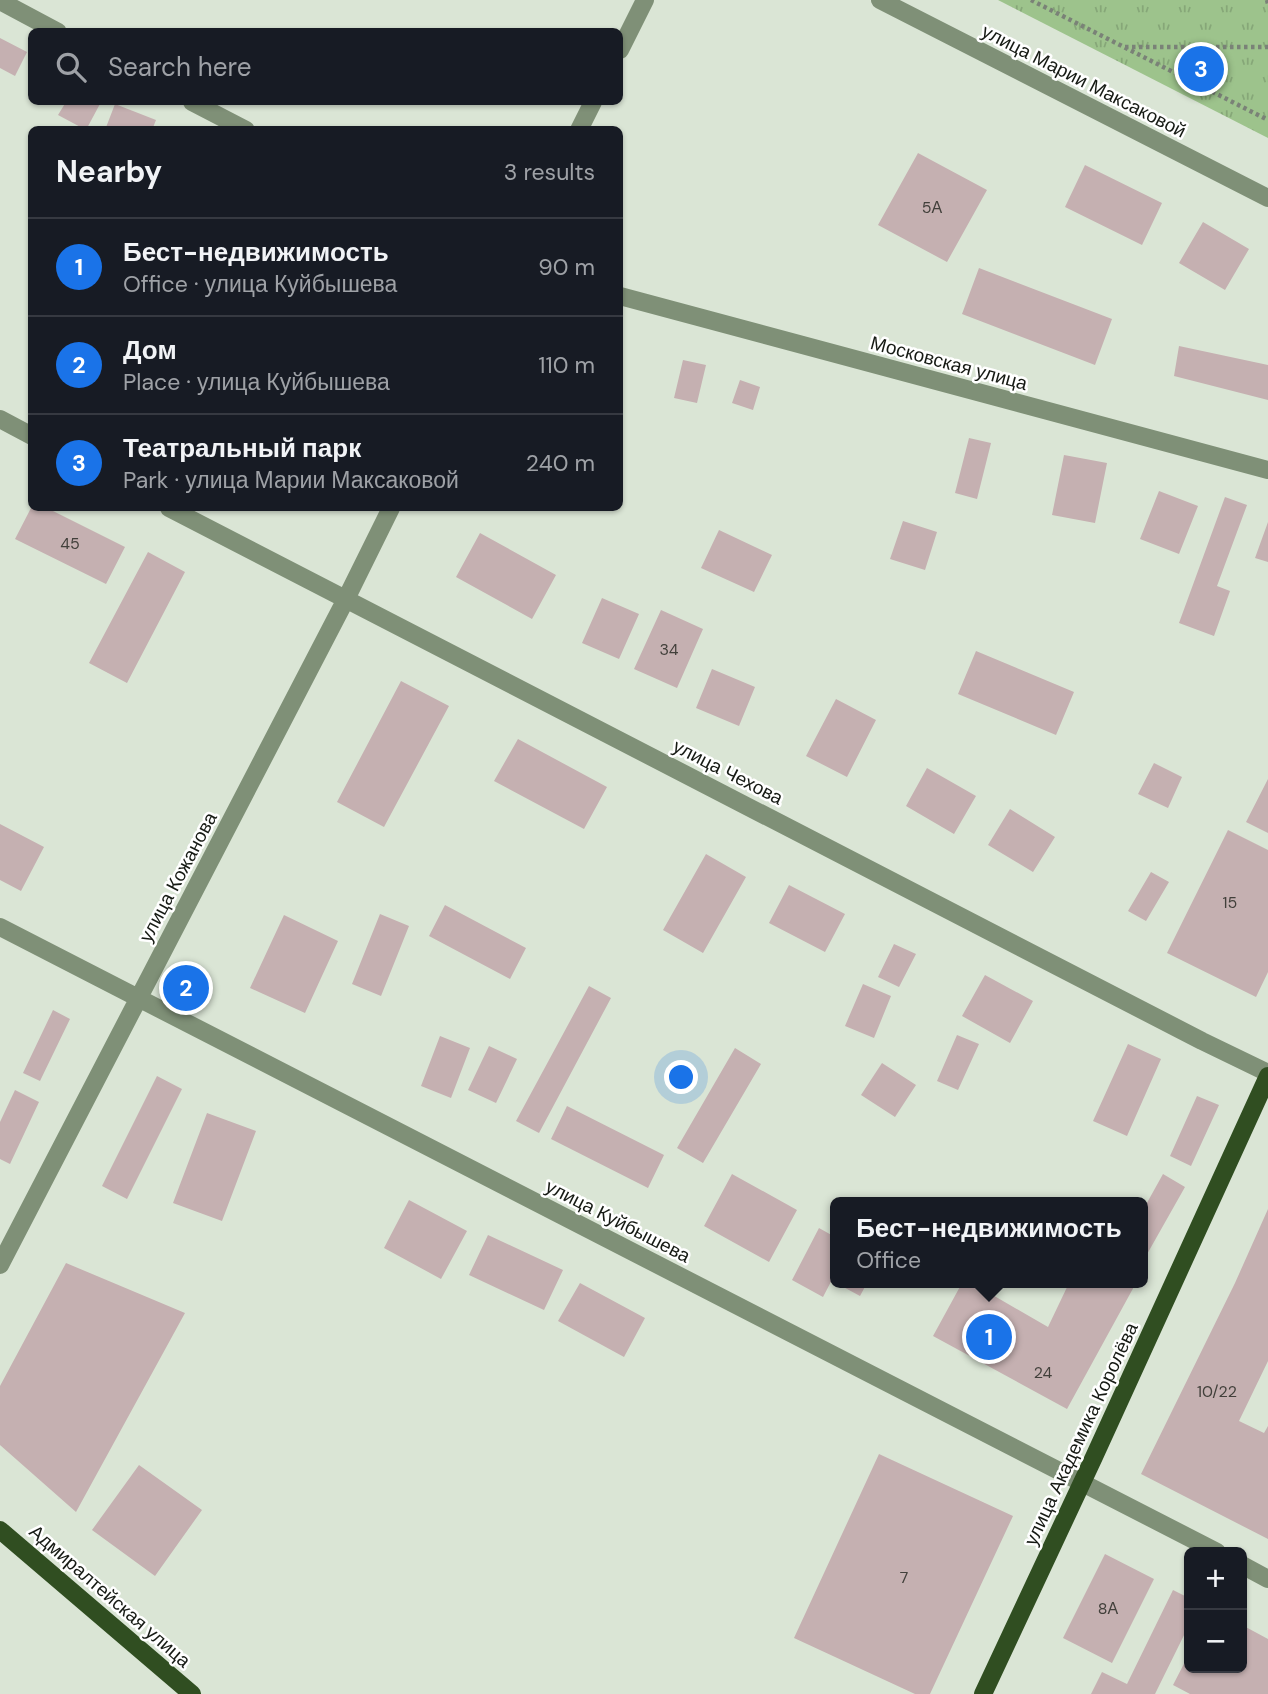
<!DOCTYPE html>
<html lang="en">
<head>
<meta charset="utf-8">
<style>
  body { margin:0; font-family:"DM Sans",sans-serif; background:#20242c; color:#f1f3f6 }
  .controls { position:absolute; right:21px; bottom:21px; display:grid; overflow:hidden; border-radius:10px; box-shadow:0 2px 5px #0004 }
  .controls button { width:63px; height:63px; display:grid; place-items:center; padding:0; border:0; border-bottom:2px solid #363941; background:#171b24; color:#f1f3f6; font:35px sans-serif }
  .you { position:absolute; left:682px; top:1078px; width:24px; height:24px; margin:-18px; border:5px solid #fff; border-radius:50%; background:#1a73e8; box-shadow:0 0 0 10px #1a73e833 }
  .badge { display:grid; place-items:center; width:46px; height:46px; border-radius:50%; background:#1a73e8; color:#fff; font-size:23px; font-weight:700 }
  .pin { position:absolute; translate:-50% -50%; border:4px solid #fff; box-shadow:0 2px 7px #0006 }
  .popup { position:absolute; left:830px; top:1197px; width:318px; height:91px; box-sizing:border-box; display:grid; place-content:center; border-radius:10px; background:#171b24; filter:drop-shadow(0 2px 5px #0005); font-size:23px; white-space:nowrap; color:#9ea1a6 }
  .popup b { font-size:26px; color:#f1f3f6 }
  .popup::after { content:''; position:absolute; left:50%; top:100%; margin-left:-14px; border:14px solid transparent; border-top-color:#171b24 }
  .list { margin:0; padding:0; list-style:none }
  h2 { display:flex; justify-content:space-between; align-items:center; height:91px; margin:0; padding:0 28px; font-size:30px }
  h2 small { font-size:23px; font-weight:400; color:#9ea1a6 }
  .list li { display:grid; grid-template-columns:46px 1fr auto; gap:21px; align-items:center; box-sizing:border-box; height:98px; padding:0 28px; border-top:2px solid #363941 }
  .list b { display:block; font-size:26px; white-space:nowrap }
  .list p { margin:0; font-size:23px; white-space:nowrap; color:#9ea1a6 }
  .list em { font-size:23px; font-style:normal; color:#9ea1a6 }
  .icon { flex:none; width:38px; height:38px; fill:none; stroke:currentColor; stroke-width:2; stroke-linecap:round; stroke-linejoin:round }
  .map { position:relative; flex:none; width:1268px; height:1694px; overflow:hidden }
  .search { position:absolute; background:#171b24; box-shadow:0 2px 5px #0004; left:28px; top:28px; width:595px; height:77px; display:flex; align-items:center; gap:18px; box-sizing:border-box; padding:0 24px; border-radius:10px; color:#9ea1a6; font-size:26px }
  .panel { position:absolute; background:#171b24; box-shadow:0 2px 5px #0004; left:28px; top:126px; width:595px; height:385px; border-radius:10px }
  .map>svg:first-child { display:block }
</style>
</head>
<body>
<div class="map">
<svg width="1268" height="1694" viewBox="0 0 1268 1694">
  <defs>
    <pattern id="grass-tufts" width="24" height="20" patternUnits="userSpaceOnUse" patternTransform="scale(1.75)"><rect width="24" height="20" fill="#9dc38c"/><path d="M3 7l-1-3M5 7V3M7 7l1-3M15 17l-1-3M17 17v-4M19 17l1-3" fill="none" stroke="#86a778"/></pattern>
  </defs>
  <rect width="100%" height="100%" fill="#dae5d5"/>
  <!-- grass -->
  <path fill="url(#grass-tufts)" d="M 998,0 L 1268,0 L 1268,138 Z"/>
  <!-- building -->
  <path fill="#c5b0b1" d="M 0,38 L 27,52 L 15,76 L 0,68 Z
    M 66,102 L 101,102 L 86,130 L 58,115 Z
    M 115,104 L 156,120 L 152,130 L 105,130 Z
    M 918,153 L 987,190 L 947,262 L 878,225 Z
    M 1085,165 L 1162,203 L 1142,245 L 1065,207 Z
    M 1203,222 L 1249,249 L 1225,290 L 1179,263 Z
    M 979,268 L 1112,319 L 1095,365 L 962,314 Z
    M 1179,346 L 1268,365 L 1268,400 L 1174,376 Z
    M 683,360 L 706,365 L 697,403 L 674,398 Z
    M 740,380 L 760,387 L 753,410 L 732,403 Z
    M 969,438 L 991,443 L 977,499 L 955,493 Z
    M 1064,455 L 1107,463 L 1095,523 L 1052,515 Z
    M 1159,491 L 1198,506 L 1179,554 L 1140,539 Z
    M 1225,497 L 1247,505 L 1217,586 L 1230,591 L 1214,636 L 1179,623 Z
    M 31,508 L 47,508 L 125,547 L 106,584 L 15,539 Z
    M 903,521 L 937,532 L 925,570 L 890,559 Z
    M 1268,522 L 1268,562 L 1255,558 Z
    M 719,530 L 772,555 L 754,592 L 701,568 Z
    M 480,533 L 556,575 L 532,619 L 456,577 Z
    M 148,552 L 185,572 L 127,683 L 89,663 Z
    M 602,598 L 639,614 L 619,659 L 582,643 Z
    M 661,610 L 703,629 L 677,688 L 634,669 Z
    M 976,651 L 1074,692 L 1056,735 L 958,694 Z
    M 712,669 L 755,687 L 739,726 L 696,708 Z
    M 401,681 L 449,706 L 384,827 L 337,802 Z
    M 836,699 L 876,720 L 847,777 L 806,756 Z
    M 518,739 L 607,787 L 584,829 L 494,781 Z
    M 1154,763 L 1182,777 L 1168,808 L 1138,794 Z
    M 927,768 L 976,796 L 954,834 L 906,806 Z
    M 1268,779 L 1268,833 L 1246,822 Z
    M 1010,809 L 1055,837 L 1033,872 L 988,845 Z
    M 0,824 L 44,847 L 21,891 L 0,880 Z
    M 1228,830 L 1268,850 L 1268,972 L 1256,997 L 1167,953 Z
    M 706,854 L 746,877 L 703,953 L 663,930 Z
    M 1151,872 L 1169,882 L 1146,921 L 1128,911 Z
    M 789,885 L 845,914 L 825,952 L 769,923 Z
    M 445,905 L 526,948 L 510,979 L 429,936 Z
    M 380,914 L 409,926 L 381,996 L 352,984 Z
    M 284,915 L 338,941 L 305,1013 L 250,988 Z
    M 894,944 L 916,954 L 899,987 L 878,977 Z
    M 985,975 L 1033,1001 L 1010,1043 L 962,1016 Z
    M 863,984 L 891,996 L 874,1038 L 845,1026 Z
    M 589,986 L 611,998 L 539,1133 L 516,1121 Z
    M 53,1010 L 70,1019 L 40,1081 L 23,1073 Z
    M 957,1035 L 979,1044 L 958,1090 L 937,1081 Z
    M 440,1036 L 470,1048 L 451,1098 L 421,1086 Z
    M 1128,1044 L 1161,1059 L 1127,1136 L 1093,1121 Z
    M 489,1046 L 517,1059 L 496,1103 L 468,1090 Z
    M 735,1048 L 761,1064 L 703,1163 L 677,1148 Z
    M 882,1063 L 916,1085 L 895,1117 L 861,1095 Z
    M 157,1076 L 182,1089 L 127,1199 L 102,1186 Z
    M 15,1090 L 39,1102 L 10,1164 L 0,1159 L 0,1122 Z
    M 1197,1096 L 1219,1105 L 1191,1166 L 1170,1156 Z
    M 567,1106 L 664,1155 L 648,1188 L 551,1139 Z
    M 207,1113 L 256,1131 L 222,1221 L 173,1203 Z
    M 732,1174 L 797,1210 L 769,1262 L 704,1226 Z
    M 1163,1174 L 1185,1187 L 1146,1256 L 1143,1254 L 1143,1210 Z
    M 409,1200 L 467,1231 L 441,1279 L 384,1248 Z
    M 1268,1209 L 1268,1361 L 1239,1421 L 1264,1433 L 1268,1426 L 1268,1539 L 1141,1474 L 1235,1283 Z
    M 819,1228 L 835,1237 L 835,1274 L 823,1297 L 792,1280 Z
    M 488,1235 L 563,1270 L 544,1310 L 469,1275 Z
    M 66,1263 L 185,1313 L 76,1512 L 0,1445 L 0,1386 Z
    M 580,1283 L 645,1318 L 624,1357 L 558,1321 Z
    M 836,1283 L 867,1283 L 860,1296 Z
    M 962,1283 L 972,1283 L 1048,1327 L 1069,1283 L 1136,1283 L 1067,1409 L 933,1336 Z
    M 879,1454 L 1013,1516 L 930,1694 L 915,1694 L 794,1638 Z
    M 139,1465 L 202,1510 L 155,1576 L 92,1530 Z
    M 1105,1554 L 1154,1579 L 1112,1663 L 1063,1638 Z
    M 1173,1590 L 1189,1598 L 1189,1625 L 1155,1694 L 1091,1694 L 1102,1672 L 1127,1684 Z
    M 1242,1625 L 1268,1639 L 1268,1694 L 1190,1694 L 1173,1685 L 1189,1654 L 1189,1668 L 1242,1668 Z"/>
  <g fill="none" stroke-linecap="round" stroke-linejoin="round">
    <!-- path -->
    <path stroke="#7a8277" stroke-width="4.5" stroke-dasharray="3.5 3.5" stroke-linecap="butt" d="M 1031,0 L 1268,120
      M 1267,0 L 1268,4
      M 1125,47 L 1268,47"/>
    <!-- minor -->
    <path stroke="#7f9077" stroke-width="18" d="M 880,0 L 1268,198
      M 0,1 L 58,32
      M 620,50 L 645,0
      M 192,102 L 246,130
      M 579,130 L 593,102
      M 620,296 L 1268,470
      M 0,419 L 32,436
      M 169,508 L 1202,1041 L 1268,1073
      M 0,927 L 1217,1552
      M 0,1265 L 346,599 L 391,508
      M 1242,1565 L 1268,1579"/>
    <!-- major -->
    <path stroke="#304e21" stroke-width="18" d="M 0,1530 L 192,1694
      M 983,1694 L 1094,1457 L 1268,1076"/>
  </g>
  <g text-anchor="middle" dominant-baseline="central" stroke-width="5" stroke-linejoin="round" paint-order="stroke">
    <!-- number labels -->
    <g font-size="16" fill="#42403b">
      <text x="932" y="207">5А</text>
      <text x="70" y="543">45</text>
      <text x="669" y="649">34</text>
      <text x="1230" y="902">15</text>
      <text x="1043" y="1372">24</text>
      <text x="1217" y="1391">10/22</text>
      <text x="904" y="1577">7</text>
      <text x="1108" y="1608">8А</text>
    </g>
    <!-- street labels -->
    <g font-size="19" fill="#161a14" stroke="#fff">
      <text transform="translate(1084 81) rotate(27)">улица Марии Максаковой</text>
      <text transform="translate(949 363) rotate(15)">Московская улица</text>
      <text transform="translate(728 772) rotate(27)">улица Чехова</text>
      <text transform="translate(178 877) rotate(-62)">улица Кожанова</text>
      <text transform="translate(618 1221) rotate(27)">улица Куйбышева</text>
      <text transform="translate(1081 1434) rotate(-65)">улица Академика Королёва</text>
      <text transform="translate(110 1596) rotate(41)">Адмиралтейская улица</text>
    </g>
  </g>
</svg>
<div class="controls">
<button>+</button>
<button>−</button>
</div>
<div class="you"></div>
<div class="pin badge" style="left:989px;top:1337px">1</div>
<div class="popup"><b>Бест-недвижимость</b>Office</div>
<div class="pin badge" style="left:186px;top:988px">2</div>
<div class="pin badge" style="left:1201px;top:69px">3</div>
<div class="search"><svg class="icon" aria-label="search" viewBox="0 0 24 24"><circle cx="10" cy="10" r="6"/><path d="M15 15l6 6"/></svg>Search here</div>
<section class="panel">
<h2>Nearby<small>3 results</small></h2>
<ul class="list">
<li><span class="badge">1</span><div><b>Бест-недвижимость</b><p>Office · улица Куйбышева</p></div><em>90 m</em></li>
<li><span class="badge">2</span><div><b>Дом</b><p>Place · улица Куйбышева</p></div><em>110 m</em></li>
<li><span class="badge">3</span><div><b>Театральный парк</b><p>Park · улица Марии Максаковой</p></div><em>240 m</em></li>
</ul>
</section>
</div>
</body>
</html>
